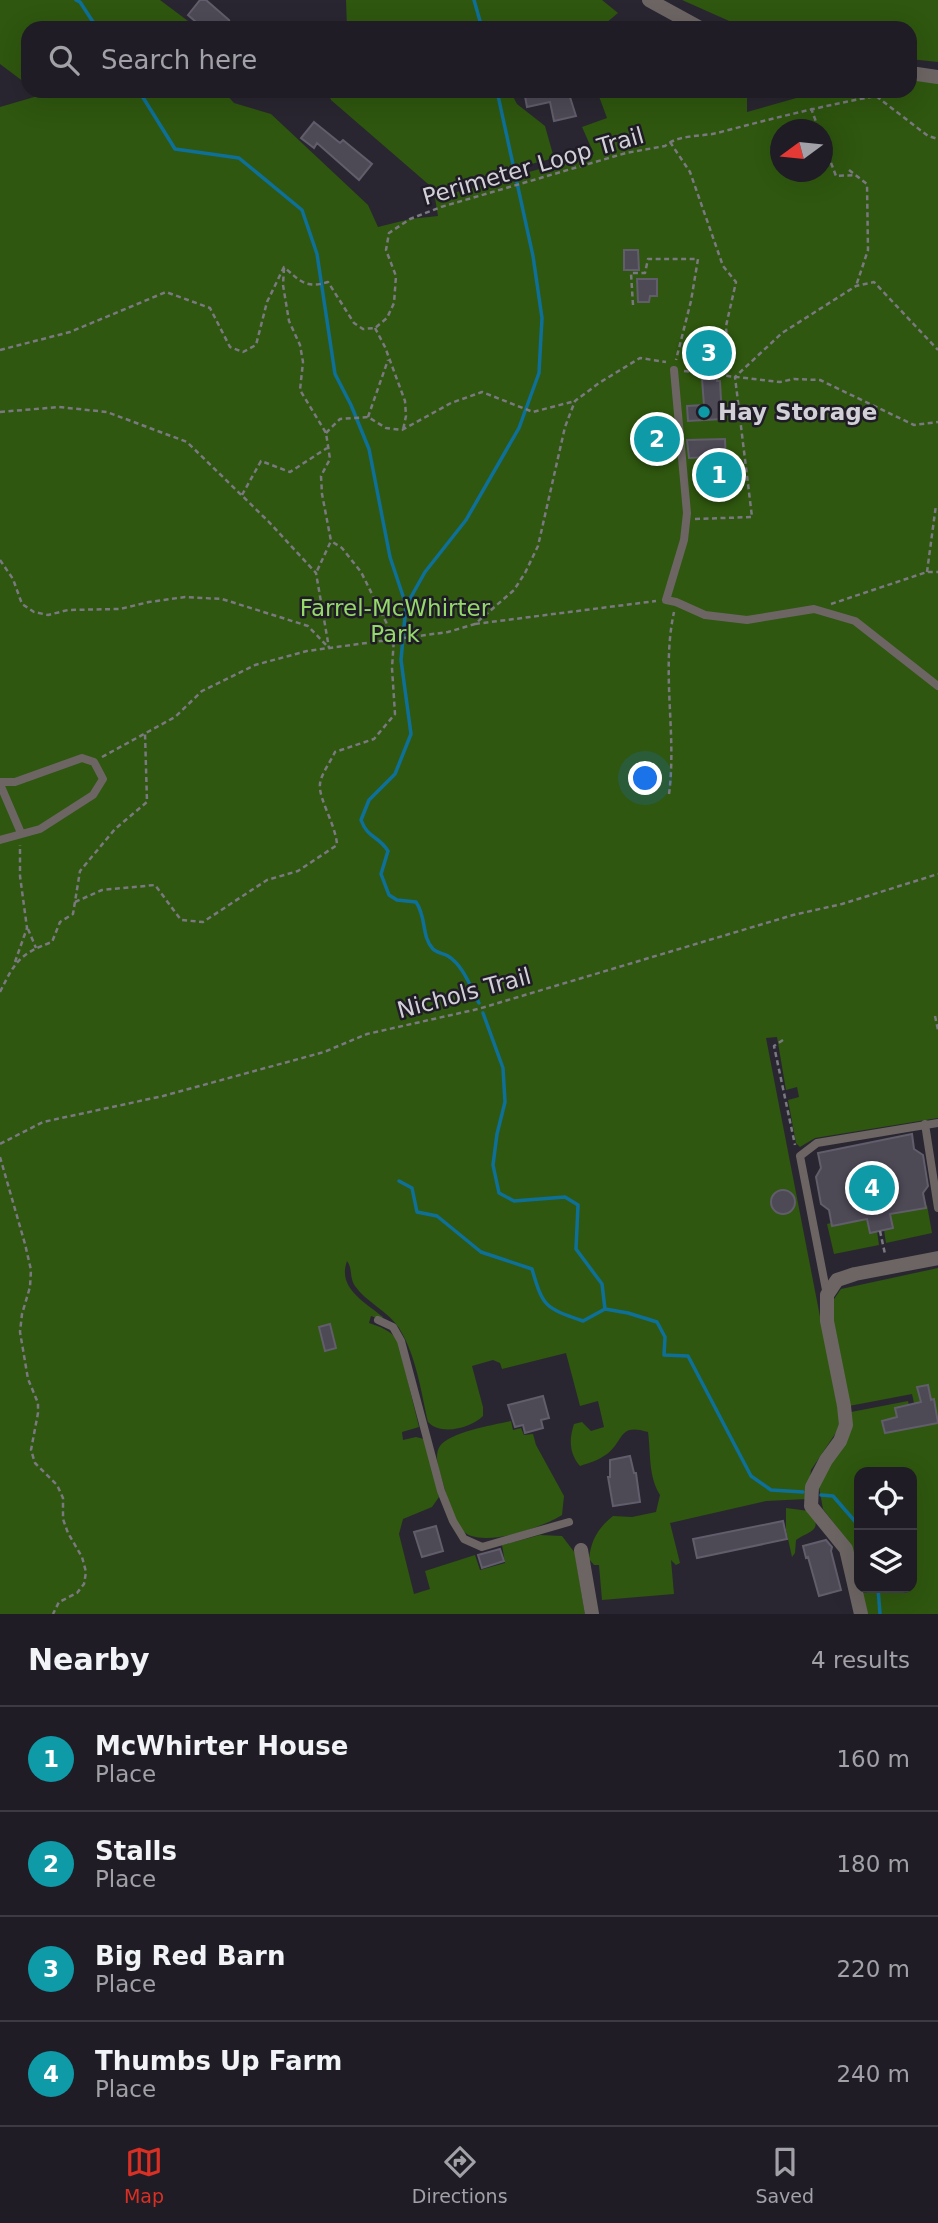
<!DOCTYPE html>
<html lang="en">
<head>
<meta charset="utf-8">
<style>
  body { margin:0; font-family:"DejaVu Sans",sans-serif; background:#27252d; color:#f1f3f6 }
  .controls { position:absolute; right:21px; bottom:21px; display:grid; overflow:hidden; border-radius:14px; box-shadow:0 7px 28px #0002 }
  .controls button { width:63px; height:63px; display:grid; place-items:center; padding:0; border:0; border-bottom:2px solid #3c3a42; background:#1f1c25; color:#f1f3f6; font:35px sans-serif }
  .compass { position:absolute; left:770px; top:119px; width:63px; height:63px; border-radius:50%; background:#1f1c25; box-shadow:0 7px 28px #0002; rotate:255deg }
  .you { position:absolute; left:646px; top:779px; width:24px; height:24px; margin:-18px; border:5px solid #fff; border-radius:50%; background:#1a73e8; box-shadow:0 0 0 10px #1a73e833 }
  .badge { display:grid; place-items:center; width:46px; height:46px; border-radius:50%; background:#d93025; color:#fff; font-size:23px; font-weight:700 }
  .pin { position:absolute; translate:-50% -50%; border:4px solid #fff; box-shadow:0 2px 7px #0006 }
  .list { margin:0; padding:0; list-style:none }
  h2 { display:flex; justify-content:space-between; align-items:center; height:91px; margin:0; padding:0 28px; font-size:30px }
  h2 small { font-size:23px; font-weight:400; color:#a1a1a7 }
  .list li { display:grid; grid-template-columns:46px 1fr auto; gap:21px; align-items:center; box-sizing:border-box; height:105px; padding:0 28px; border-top:2px solid #3c3a42 }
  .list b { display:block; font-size:26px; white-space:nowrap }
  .list p { margin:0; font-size:23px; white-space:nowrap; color:#a1a1a7 }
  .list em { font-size:23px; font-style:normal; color:#a1a1a7 }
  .icon { flex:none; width:38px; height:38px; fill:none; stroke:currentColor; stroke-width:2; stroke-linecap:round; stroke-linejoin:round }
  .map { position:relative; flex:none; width:938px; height:1614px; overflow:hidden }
  .search { position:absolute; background:#1f1c25; box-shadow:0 7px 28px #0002; left:21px; right:21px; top:21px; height:77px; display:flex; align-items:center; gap:18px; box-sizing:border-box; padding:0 24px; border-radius:21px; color:#a1a1a7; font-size:26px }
  .sheet { height:511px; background:#1f1c25 }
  nav { display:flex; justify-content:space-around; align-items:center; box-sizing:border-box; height:98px; border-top:2px solid #3c3a42; background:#1f1c25; font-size:19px; color:#a1a1a7 }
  nav a { display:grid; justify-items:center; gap:4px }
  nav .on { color:#d93025 }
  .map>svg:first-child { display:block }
</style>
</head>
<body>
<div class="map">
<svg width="938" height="1614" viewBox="0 0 938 1614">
  <rect width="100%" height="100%" fill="#292631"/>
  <!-- green -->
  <path fill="#2f570f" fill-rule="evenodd" d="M 0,0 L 160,0 L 192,24 L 193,28 L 28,28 L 28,85 L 0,64 Z
    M 346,0 L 602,0 L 618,13 L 600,28 L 570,28 L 569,26 L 560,28 L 347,28 Z
    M 682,0 L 938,0 L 938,62 L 910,59 L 910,28 L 745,28 Z
    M 910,75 L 938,79 L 938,1118 L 815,1138 L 800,1147 L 796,1143 L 788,1100 L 799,1097 L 797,1087 L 786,1090 L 777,1037 L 766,1038 L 841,1425 L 811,1470 L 807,1499 L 766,1501 L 670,1523 L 680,1563 L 676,1565 L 671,1560 L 674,1594 L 602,1600 L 599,1565 L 594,1565 L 589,1559 C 591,1540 598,1528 613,1516 L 632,1517 L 656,1512 L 660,1495 C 648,1475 651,1454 648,1432 C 618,1423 625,1440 607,1454 C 599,1460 589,1463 580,1466 C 569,1453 569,1439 574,1424 L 582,1422 L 591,1431 L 604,1427 L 598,1401 L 580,1406 L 566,1353 L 502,1369 L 500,1363 L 493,1360 L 472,1366 L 483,1407 L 483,1416 C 471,1428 441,1436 428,1422 C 421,1391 416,1355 399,1328 C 388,1311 366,1302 355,1286 C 349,1277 353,1269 347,1261 C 337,1288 365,1302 383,1317 L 381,1320 L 371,1316 L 369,1323 C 381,1327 390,1330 398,1341 L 419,1427 L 402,1432 L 403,1440 L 416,1437 L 424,1439 L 439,1497 L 432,1507 L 403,1519 L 399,1534 L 414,1594 L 430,1589 L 425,1571 L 475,1555 L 480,1570 L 505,1563 L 502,1545 L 540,1535 L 562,1536 L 575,1553 L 585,1614 L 0,1614 L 0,107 L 41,95 L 36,91 L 223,91 L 234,103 L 271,114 L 368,205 L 378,227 L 410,219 L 438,216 L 435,198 L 594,154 L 582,127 L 607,118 L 597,91 L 747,91 L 747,112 L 821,91 L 910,91 ZM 780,130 L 822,130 L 822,172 L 780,172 Z
    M 328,91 L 510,91 L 517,104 L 545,126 L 554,158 L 435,190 L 331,100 Z
    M 927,1205 L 932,1233 L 886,1243 L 884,1230 L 890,1214 L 925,1208 Z
    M 867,1219 L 870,1232 L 877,1231 L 879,1245 L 834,1254 L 827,1224 L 831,1223 L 832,1226 Z
    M 938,1268 L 938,1614 L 866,1614 L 860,1588 L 912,1588 L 912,1472 L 859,1472 L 859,1585 L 846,1539 L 823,1509 L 819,1487 L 851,1412 L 908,1401 L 909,1405 L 914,1403 L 912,1394 L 849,1406 L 832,1322 L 832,1302 L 841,1289 Z
    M 511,1421 L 513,1430 L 521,1428 L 524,1435 L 533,1434 L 536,1445 L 564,1496 L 562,1515 C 543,1527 478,1551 461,1529 C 452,1517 447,1497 443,1483 C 440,1472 433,1456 440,1446 C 450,1432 493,1425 511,1421 Z
    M 786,1508 L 809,1511 C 825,1531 809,1531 796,1540 L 795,1553 L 792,1557 L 786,1530 Z"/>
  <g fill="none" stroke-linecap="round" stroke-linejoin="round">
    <!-- stream -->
    <path stroke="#0e7098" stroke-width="3.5" d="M 76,0 L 80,2 L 97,28
      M 474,0 L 482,28
      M 139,91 L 175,149 L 239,158 L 302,210 L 317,254 L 335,374 L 351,405 L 369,449 L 390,557 L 406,605 L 401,660 L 411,734 L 395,774 L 369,800 L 361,820 C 368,839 378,835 388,851 L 381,874 L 389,895 L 397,900 L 416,902 C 427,918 421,936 433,949 C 437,953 443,953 448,956 C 463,965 471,988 479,1003
      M 407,604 L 425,572 L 466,520 L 519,428 L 539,373 L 542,318 L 533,256 L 497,91
      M 483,1013 L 503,1068 L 505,1102 L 497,1134 L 493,1165 L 499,1193 L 514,1201 L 565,1197 L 578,1205 L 576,1249 L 602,1284 L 605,1309 L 628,1313 L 657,1322 L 665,1337 L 664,1355 L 688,1356 L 751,1476 L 771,1490 L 803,1492
      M 399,1181 L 412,1188 L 417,1212 L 437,1216 L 481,1252 L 532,1269 C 543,1307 545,1308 583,1321 L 605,1309
      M 821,1495 L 833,1496 L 859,1526
      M 878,1588 L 880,1614"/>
  </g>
  <!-- building -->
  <path fill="#4d4955" stroke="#615d6a" stroke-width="2" d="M 200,0 L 206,0 L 229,20 L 231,28 L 203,28 L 188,15 Z
    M 524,91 L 568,91 L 576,116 L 554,121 L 550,102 L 527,107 Z
    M 314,122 L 340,143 L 343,140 L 372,164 L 359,180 L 317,143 L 314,148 L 301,138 Z
    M 624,250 L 638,250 L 639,270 L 624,270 Z
    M 637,279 L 657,279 L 657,296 L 650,296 L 649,302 L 638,302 Z
    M 716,340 L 716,347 L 718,347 L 717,381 L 720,381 L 722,419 L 688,421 L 687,406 L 704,405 L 699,341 Z
    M 725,439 L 727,488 L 711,488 L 710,457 L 689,458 L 687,440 Z
    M 912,1134 L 914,1149 L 923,1155 L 928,1186 L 923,1193 L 926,1208 L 890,1214 L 893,1228 L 870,1233 L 867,1219 L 832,1226 L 829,1210 L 821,1204 L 816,1177 L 821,1168 L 818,1153 Z
    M771 1202a12 12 0 1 1 24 0a12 12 0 1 1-24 0Z
    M 330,1324 L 336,1348 L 325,1351 L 319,1327 Z
    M 928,1385 L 931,1400 L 934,1399 L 938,1423 L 885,1433 L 882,1421 L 897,1417 L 895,1408 L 921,1402 L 917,1387 Z
    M 543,1396 L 549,1418 L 541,1420 L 543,1428 L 525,1433 L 523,1425 L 515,1427 L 508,1405 Z
    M 630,1456 L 634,1473 L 636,1473 L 640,1502 L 613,1506 L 608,1477 L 610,1477 L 610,1460 Z
    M 783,1521 L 787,1539 L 697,1558 L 693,1539 Z
    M 436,1526 L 443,1551 L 422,1557 L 414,1532 Z
    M 826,1540 L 832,1547 L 831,1551 L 841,1590 L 819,1596 L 808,1557 L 806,1558 L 803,1546 Z
    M 500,1549 L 504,1561 L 482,1568 L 478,1555 Z"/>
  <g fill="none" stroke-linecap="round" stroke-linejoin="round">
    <!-- path -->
    <path stroke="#7a7881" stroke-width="2.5" stroke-dasharray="5 3.5" stroke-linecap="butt" d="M 811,108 L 819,130
      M 822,139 L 836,176 L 856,175
      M 670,142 L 690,172 L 723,266 L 736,282 L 726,326 L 727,347 L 722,375
      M 849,170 L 867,184 L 868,250 L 856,286
      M 284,268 L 283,285 L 289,321 L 300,345 L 303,362 L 300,390 L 326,433 L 330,459 L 321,476 L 322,494 L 331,541 L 316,573
      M 633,305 L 631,273 L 645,273 L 648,259 L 698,259 L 691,301 L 676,360
      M 375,328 L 385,347 L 405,401 L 406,416 L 403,430
      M 0,350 L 70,332 L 166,292 L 210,308 L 230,347 L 243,352 L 256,345 L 267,302 L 284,267 C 300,281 306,289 328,282 L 354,323 L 363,329 L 375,328 L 387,318 L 394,303 L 396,276 L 386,250 L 389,233 L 410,219 L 441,207 L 626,153 L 665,146 C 679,134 700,137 717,133 C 770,119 822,106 876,96 L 928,136 L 938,139
      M 684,371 L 780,382 L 794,379 L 820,380 L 914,425 L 938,422
      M 0,412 L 59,407 L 107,412 L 187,442 L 268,521 L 316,573 L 329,648
      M 368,417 L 388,360
      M 326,433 L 340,419 L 368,417 L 386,428 L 402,430 L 451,403 L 482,392 L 533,412 L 575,401
      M 242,495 L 261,461 L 290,472 L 327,448
      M 695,519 L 752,517 L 735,377 L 782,333 L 856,286 L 874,282 L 938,350
      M 0,560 L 13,579 L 22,604 L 34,612 L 48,615 L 68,610 L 120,609 L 149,602 L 185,597 L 222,599 L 308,626 L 327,646
      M 927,572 L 936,505
      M 831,604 L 927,572 L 938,572
      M 475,624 L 656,601
      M 102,757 L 175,717 L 202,691 L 255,665 L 307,651 L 448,632 L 475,624 L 514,590 L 525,573 L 538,546 L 565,427 L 575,401 L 599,383 L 640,358 L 666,362
      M 669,794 C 677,734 661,672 674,612
      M 75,902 L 102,890 L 155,885 L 181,920 L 203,922 L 267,880 L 298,871 L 337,845 C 336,825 318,798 320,784 C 321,774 331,761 335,752 L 374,739 L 395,714 L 392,668 L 394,638 L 361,572 L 342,548 L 331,541
      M 28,929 L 36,948
      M 15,962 L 27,928 L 20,876 L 20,845
      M 0,992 C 15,962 19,954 52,942 L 60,922 L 73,914 L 80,871 L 115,829 L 147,802 L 145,733
      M 935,1016 L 938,1030
      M 783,1040 L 774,1046 L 795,1145
      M 0,1144 L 43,1122 L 163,1096 L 324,1052 L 367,1034 L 478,1009 L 793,915 L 842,904 L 938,874
      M 0,1157 L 25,1244 L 31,1270 L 30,1287 L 22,1314 L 20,1332 L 28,1379 L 38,1403 L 38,1413 L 31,1450 L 35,1463 L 57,1485 L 63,1498 L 63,1519 L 68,1533 L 82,1557 L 86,1572 L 84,1584 L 77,1593 L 59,1602 L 53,1614
      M 880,1231 L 885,1254"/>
    <!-- service -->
    <path stroke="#6c6564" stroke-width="8" d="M 674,370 L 687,513 L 684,540 L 666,600 L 676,602 L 705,615 L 747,620 L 814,609 L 855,621 L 938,686
      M 0,782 L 15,782 L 82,758 L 94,762 L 103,779 L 93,795 L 40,829 L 0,840
      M 0,784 L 21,833
      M 925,1124 L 938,1208
      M 827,1295 L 800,1156 L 817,1143 L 938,1123
      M 378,1320 L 393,1327 L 401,1341 L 441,1491 L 453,1521 L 464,1539 L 482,1547 L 569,1522"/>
    <!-- minor -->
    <path stroke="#6c6564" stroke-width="14" d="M 581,1550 L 592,1614
      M 861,1614 L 846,1549 L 811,1506 L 812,1487 L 826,1460 L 840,1441 L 846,1425 L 844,1406 L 827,1321 L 827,1295 L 837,1280 L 855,1274 L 938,1258"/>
    <!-- tertiary -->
    <path stroke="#6c6564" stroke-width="14" d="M 649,0 L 700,28
      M 910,73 L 938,77"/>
  </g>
  <!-- markers -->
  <circle fill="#0f9aa8" stroke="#201c27" stroke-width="2.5" cx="704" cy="412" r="7"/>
  <g text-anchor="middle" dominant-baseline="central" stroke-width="5" stroke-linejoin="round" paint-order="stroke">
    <!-- street labels -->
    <g font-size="23" fill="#d2d0d7" stroke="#201c27">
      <text transform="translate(533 166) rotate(-16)">Perimeter Loop Trail</text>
      <text transform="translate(464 993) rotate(-15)">Nichols Trail</text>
    </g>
    <!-- poi labels -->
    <g font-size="23" font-weight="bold" fill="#d2d0d7" stroke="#201c27" text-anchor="start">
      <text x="718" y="412">Hay Storage</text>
    </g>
    <!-- park labels -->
    <g font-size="23" fill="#94d86a" stroke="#201c27">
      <text x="395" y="608">Farrel-McWhirter<tspan x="395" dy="26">Park</tspan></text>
    </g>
  </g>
</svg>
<div class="controls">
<button><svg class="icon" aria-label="locate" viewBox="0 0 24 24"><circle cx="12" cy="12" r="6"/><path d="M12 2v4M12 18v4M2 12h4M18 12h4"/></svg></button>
<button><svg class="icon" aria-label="layers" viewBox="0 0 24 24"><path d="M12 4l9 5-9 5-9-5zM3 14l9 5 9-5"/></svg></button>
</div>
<svg class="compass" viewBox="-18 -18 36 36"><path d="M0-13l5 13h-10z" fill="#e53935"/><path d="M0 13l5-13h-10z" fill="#a1a1a7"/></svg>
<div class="you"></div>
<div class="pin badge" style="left:719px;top:475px;background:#0f9aa8">1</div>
<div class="pin badge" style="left:657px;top:439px;background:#0f9aa8">2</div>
<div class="pin badge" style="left:709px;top:353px;background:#0f9aa8">3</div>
<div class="pin badge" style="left:872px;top:1188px;background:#0f9aa8">4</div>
<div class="search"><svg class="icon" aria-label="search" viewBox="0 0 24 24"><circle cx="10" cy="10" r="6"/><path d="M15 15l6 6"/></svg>Search here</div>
</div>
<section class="sheet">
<h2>Nearby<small>4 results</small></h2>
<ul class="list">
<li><span class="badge" style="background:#0f9aa8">1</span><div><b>McWhirter House</b><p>Place</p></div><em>160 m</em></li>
<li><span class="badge" style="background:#0f9aa8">2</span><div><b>Stalls</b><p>Place</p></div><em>180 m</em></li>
<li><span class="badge" style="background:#0f9aa8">3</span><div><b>Big Red Barn</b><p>Place</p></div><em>220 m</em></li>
<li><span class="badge" style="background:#0f9aa8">4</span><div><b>Thumbs Up Farm</b><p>Place</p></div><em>240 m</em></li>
</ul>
</section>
<nav>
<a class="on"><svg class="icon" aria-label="map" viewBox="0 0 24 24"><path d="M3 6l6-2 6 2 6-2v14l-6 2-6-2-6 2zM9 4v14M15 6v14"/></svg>Map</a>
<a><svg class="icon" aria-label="directions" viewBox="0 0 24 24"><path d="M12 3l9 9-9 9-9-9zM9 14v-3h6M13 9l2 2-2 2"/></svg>Directions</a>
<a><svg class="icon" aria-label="saved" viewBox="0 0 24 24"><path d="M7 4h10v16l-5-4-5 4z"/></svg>Saved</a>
</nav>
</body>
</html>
